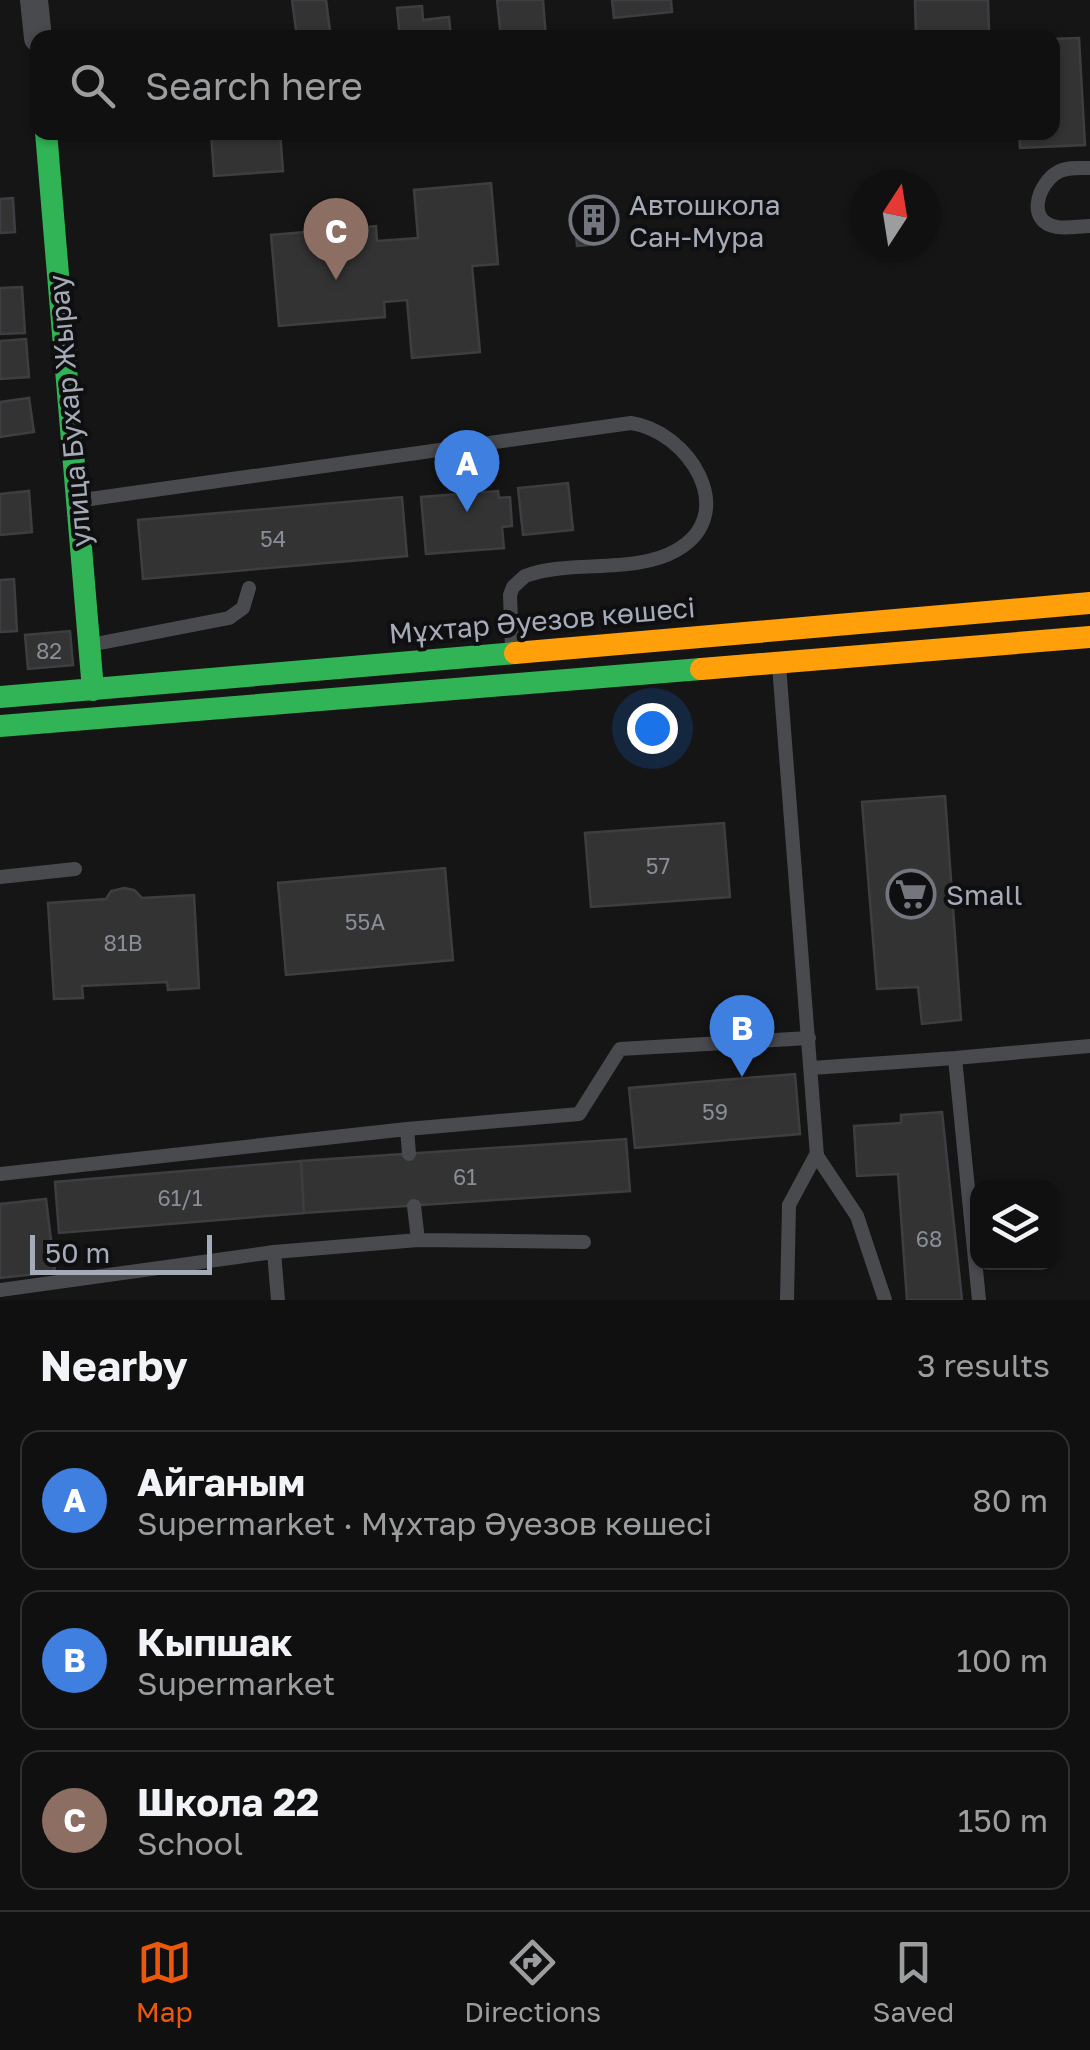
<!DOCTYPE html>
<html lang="en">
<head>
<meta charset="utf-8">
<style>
  body { margin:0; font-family:"Golos Text",sans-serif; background:#1e1e1e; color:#f1f3f6 }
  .controls { position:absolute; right:30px; bottom:30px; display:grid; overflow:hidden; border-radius:20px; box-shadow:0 2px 8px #0004 }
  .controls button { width:90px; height:90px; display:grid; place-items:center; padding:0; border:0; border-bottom:2px solid #303030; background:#101010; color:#f1f3f6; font:50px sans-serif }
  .compass { position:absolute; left:850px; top:170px; width:90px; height:90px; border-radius:50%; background:#101010; box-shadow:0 2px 8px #0004; rotate:12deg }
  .scale { position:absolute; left:30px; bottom:25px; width:182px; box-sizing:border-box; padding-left:10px; border:5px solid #a5abb7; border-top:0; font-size:28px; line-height:35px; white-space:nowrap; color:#a5abb7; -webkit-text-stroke:8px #0f0f11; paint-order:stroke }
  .you { position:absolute; left:652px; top:728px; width:35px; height:35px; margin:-25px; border:8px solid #fff; border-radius:50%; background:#1a73e8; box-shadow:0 0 0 15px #1a73e833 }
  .badge { display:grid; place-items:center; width:65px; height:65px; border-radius:50%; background:#ea580c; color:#fff; font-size:32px; font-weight:700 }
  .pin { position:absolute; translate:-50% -82px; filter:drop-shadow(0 2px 5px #0008) }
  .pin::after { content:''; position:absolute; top:52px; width:35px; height:30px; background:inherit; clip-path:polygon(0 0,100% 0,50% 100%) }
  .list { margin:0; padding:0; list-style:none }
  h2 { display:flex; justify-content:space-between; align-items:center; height:130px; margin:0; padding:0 40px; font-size:42px }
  h2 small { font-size:32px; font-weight:400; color:#9c9d9f }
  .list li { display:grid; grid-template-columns:65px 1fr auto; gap:30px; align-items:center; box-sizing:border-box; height:140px; margin:0 20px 20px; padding:0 20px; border:2px solid #303030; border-radius:20px }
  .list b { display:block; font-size:38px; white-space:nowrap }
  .list p { margin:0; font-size:32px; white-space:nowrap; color:#9c9d9f }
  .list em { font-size:32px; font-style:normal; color:#9c9d9f }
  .icon { flex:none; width:55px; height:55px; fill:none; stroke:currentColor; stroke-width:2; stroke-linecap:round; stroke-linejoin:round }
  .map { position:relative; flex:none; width:1090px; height:1300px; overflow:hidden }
  .search { position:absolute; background:#101010; box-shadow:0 2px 8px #0004; left:30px; right:30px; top:30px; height:110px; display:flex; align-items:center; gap:25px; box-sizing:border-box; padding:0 35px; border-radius:20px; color:#9c9d9f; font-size:38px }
  .sheet { height:610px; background:#101010 }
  nav { display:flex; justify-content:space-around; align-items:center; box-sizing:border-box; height:140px; border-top:2px solid #303030; background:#101010; font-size:28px; color:#9c9d9f }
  nav a { display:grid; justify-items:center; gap:5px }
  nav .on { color:#ea580c }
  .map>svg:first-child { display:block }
</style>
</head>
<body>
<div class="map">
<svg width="1090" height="1300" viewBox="0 0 1090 1300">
  <rect width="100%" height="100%" fill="#151515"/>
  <!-- building -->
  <path fill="#333334" stroke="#3d3e41" stroke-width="2.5" d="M 292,0 L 326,0 L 331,38 L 297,38 Z
    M 497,0 L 543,0 L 546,38 L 501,38 Z
    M 612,0 L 671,0 L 672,12 L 614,18 Z
    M 915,0 L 988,0 L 989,32 L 916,35 Z
    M 422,6 L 423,20 L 449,17 L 451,38 L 400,38 L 397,8 Z
    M 1079,38 L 1085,145 L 1020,148 L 1019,132 L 1052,132 L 1052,39 Z
    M 211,132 L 280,132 L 283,171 L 214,176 Z
    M 491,183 L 498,264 L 472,266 L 480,352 L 412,358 L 407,300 L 384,302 L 385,317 L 279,326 L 271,235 L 376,226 L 377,241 L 418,238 L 414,190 Z
    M 13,198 L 15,232 L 0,233 L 0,199 Z
    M 613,209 L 614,228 L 597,230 L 598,244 L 577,246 L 574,211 Z
    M 22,287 L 25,333 L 0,334 L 0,288 Z
    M 26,339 L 29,377 L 0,379 L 0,341 Z
    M 29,398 L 34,432 L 0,437 L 0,402 Z
    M 568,483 L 573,530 L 523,535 L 518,488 Z
    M 29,491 L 32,532 L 0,535 L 0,494 Z
    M 498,491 L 499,498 L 510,497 L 512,526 L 502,527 L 504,548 L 426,554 L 421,497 Z
    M 402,497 L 407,556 L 143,579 L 138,520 Z
    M 14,579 L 17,631 L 0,632 L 0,580 Z
    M 70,631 L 73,665 L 28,669 L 25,635 Z
    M 945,796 L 961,1020 L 922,1024 L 918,987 L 877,989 L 862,802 Z
    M 724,823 L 730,897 L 591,907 L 585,833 Z
    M 445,868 L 453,960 L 286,975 L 278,883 Z
    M 124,888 L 134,890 L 142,898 L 194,895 L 199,988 L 168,990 L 167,982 L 82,986 L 83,998 L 54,999 L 48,903 L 106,899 L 111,891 Z
    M 795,1074 L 800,1134 L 635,1148 L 629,1088 Z
    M 942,1112 L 962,1300 L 907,1300 L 898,1174 L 857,1176 L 854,1126 L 901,1123 L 901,1115 Z
    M 626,1139 L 630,1191 L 304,1213 L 301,1161 Z
    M 301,1161 L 304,1213 L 59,1233 L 55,1182 Z
    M 46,1199 L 55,1272 L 0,1278 L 0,1204 Z"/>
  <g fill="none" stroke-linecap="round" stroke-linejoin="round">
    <!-- lane -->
    <path stroke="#494a4e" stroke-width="14" d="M 1090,168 C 1080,168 1066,167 1058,172 C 1038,183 1025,222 1057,227 C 1067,229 1080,226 1090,226
      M 83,500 L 631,423 C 688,431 741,513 677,550 C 634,575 570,559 525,576 L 513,587 L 510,595 L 512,647
      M 90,645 L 229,618 L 243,608 L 249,588
      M 779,665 L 817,1156 L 857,1216 L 885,1300
      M 0,877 L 75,869
      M 955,1058 L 1090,1046
      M 812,1068 L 955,1058 L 979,1300
      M 407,1129 L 409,1154
      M 0,1174 L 407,1129 L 579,1114 L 620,1049 L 809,1038
      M 414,1206 L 418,1240
      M 274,1252 L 278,1300
      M 0,1290 L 274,1252 L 418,1240 L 584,1242
      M 787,1300 L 789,1205 L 817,1153"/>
    <!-- street -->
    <path stroke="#494a4e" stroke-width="28" d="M 34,0 L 38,38"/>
    <!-- fast -->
    <path stroke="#30b455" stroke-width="22" d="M 46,132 L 93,690
      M 0,697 L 515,653
      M 0,726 L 701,669"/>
    <!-- slow -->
    <path stroke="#ff9f0a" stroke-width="22" d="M 515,653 L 1090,603
      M 701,669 L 1090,637"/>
  </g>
  <!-- icons -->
  <defs>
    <g id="building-ring" transform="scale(2.5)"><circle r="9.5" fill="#0f0f11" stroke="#73767e" stroke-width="1.5"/><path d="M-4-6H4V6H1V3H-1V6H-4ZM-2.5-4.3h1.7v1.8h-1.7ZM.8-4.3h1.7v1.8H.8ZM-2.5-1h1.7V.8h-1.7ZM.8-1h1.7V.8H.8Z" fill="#73767e"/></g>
    <g id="supermarket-ring" transform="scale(2.5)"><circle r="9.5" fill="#0f0f11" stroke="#73767e" stroke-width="1.5"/><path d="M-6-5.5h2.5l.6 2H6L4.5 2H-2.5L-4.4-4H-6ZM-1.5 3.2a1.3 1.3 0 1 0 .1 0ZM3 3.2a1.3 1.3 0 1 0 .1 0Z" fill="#73767e"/></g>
  </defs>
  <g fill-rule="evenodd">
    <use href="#building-ring" x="594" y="220"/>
    <use href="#supermarket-ring" x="911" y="894"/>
  </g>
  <g text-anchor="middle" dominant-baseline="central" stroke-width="8" stroke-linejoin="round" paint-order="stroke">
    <!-- number labels -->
    <g font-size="22" fill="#888d96">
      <text x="273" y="538">54</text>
      <text x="49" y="650">82</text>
      <text x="658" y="865">57</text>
      <text x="365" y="921">55А</text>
      <text x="123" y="942">81В</text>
      <text x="715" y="1111">59</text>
      <text x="465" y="1176">61</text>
      <text x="180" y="1197">61/1</text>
      <text x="929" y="1238">68</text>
    </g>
    <!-- poi labels -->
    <g font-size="28" fill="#a5abb7" stroke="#0f0f11" text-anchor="start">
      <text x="629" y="204">Автошкола<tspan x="629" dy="32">Сан-Мура</tspan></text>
      <text x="946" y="894">Small</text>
    </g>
    <!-- street labels -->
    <g font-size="28" fill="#a5abb7" stroke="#0f0f11">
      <text transform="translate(69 411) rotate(-95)">улица Бухар Жырау</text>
      <text transform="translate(542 620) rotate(-5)">Мұхтар Әуезов көшесі</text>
    </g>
  </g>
</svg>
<div class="controls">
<button><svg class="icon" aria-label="layers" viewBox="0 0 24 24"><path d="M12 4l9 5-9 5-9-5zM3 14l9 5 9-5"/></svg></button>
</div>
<svg class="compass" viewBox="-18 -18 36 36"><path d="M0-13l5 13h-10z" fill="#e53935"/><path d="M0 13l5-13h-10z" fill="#9c9d9f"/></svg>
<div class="scale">50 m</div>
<div class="you"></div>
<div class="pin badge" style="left:467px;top:512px;background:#3f7fe0">A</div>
<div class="pin badge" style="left:742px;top:1077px;background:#3f7fe0">B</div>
<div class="pin badge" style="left:336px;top:280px;background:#8d6e63">C</div>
<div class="search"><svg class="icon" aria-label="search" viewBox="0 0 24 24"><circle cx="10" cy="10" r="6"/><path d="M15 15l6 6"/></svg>Search here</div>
</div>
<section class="sheet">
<h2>Nearby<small>3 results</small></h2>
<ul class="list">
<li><span class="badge" style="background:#3f7fe0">A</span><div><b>Айганым</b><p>Supermarket · Мұхтар Әуезов көшесі</p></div><em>80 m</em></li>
<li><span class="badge" style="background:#3f7fe0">B</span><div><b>Кыпшак</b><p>Supermarket</p></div><em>100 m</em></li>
<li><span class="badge" style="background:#8d6e63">C</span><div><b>Школа 22</b><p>School</p></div><em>150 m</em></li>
</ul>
</section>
<nav>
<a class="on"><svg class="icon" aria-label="map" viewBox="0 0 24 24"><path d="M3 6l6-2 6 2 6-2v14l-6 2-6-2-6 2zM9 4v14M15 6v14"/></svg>Map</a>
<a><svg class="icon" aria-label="directions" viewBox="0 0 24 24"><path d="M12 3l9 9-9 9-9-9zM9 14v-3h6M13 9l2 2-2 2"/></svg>Directions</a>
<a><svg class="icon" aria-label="saved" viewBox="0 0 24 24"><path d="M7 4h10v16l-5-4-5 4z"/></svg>Saved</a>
</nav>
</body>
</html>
